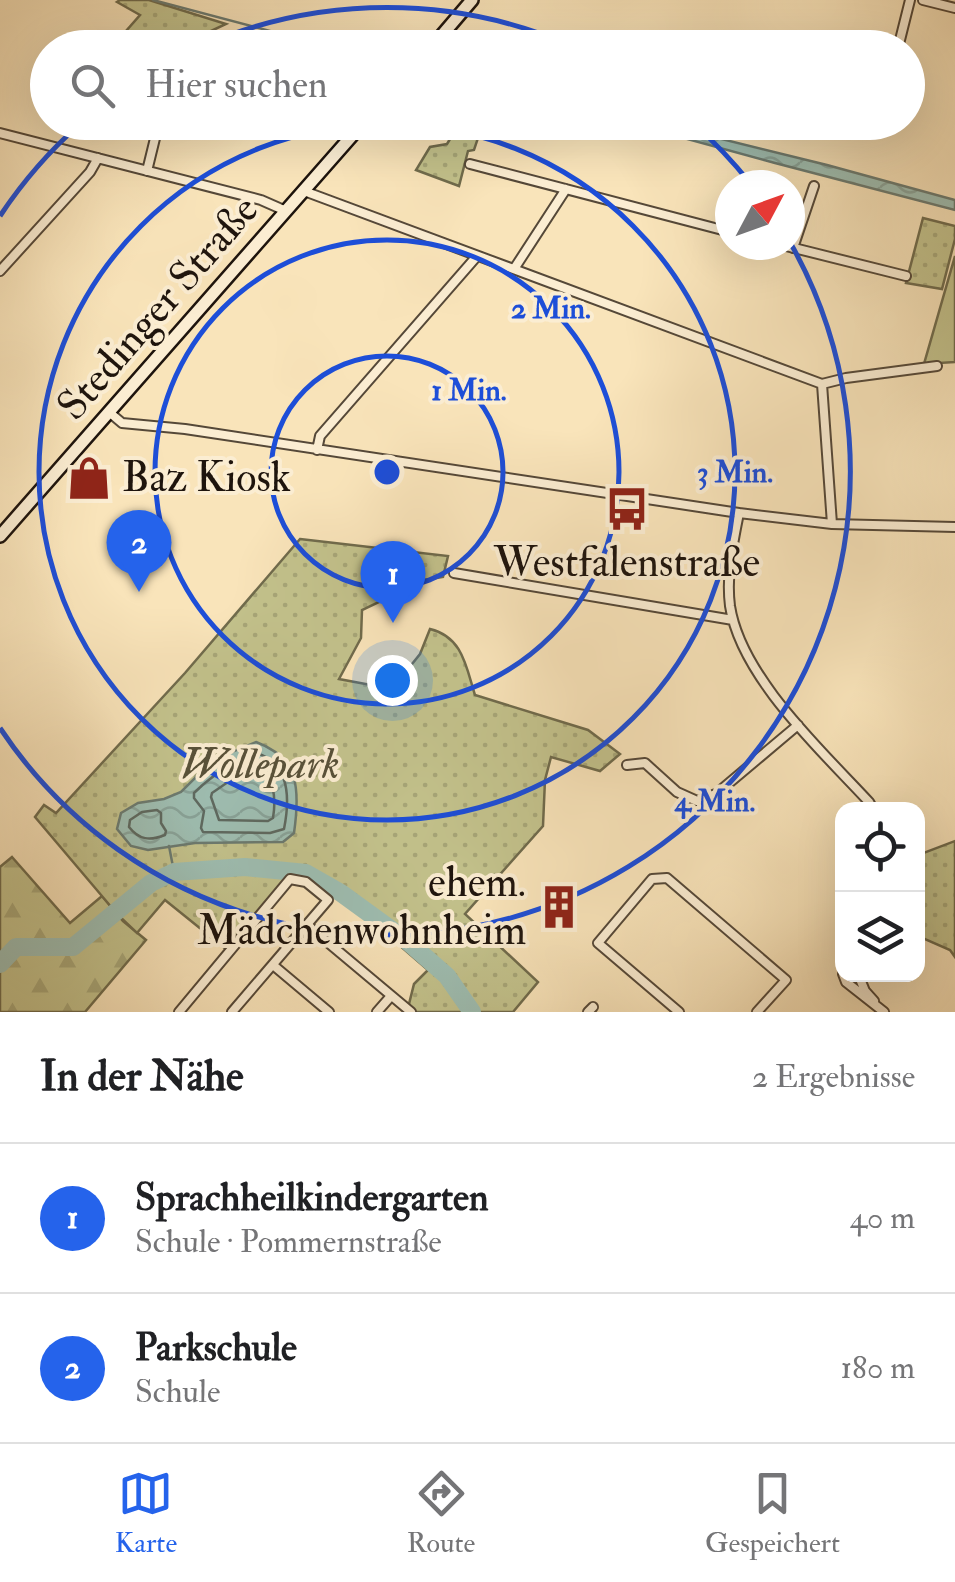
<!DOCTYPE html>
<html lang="de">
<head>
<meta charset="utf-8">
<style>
  body { margin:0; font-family:"IM FELL Double Pica",serif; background:#f6f6f6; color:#202124 }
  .controls { position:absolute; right:30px; bottom:30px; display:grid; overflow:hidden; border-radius:20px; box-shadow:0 10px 40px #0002 }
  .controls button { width:90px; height:90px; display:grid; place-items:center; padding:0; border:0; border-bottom:2px solid #e0e0e0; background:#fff; color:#202124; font:50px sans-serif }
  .compass { position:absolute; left:715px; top:170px; width:90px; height:90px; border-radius:50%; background:#fff; box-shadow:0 10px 40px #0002; rotate:49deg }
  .you { position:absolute; left:392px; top:680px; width:35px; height:35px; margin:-25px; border:8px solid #fff; border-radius:50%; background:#1a73e8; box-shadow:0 0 0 15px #1a73e833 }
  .badge { display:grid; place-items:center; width:65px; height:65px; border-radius:50%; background:#2563eb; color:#fff; font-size:32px; font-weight:700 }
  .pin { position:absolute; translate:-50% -82px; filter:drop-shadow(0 2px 5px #0008) }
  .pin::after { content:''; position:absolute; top:52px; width:35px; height:30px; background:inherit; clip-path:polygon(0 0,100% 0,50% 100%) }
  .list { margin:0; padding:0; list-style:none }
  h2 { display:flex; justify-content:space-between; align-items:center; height:130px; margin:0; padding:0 40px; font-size:42px }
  h2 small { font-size:32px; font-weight:400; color:#757577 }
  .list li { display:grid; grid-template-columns:65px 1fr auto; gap:30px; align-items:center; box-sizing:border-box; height:150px; padding:0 40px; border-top:2px solid #e0e0e0 }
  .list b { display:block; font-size:38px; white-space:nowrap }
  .list p { margin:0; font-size:32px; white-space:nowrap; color:#757577 }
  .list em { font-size:32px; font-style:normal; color:#757577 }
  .icon { flex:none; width:55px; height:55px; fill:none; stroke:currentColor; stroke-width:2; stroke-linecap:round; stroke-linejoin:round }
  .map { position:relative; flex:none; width:955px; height:1012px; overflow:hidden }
  .search { position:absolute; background:#fff; box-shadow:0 10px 40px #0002; left:30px; right:30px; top:30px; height:110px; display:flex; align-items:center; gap:25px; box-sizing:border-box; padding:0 35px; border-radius:55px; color:#757577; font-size:38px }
  .sheet { height:430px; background:#fff }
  nav { display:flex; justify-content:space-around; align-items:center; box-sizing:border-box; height:140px; border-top:2px solid #e0e0e0; background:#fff; font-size:28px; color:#757577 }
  nav a { display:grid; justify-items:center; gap:5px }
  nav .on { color:#2563eb }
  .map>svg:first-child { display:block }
</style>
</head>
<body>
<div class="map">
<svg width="955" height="1012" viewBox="0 0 955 1012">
  <defs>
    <pattern id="forest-firs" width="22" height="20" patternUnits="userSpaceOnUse" patternTransform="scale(2.5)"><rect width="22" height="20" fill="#c3c28c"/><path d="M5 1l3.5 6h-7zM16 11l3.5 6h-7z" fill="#a7a678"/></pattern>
    <pattern id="park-dots" width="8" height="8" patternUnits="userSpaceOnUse" patternTransform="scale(2.5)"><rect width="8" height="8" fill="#c3c28c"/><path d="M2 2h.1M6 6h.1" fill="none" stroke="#a7a678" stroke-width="1.8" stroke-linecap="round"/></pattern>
    <pattern id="water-waves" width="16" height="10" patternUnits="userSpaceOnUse" patternTransform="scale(2.5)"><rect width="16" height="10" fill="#9ebeb2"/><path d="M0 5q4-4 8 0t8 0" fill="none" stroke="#88a298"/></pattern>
  </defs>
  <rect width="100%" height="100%" fill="#f9e4ba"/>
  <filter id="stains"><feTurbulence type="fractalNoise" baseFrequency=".002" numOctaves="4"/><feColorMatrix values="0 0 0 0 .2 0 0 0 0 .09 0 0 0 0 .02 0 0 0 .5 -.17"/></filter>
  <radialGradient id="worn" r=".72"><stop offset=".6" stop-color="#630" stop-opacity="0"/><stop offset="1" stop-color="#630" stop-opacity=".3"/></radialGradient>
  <!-- grass -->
  <path fill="#c3c28c" stroke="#706b4c" stroke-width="2.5" d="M 955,256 L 955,362 L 924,364 Z"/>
  <!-- forest -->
  <path fill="url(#forest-firs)" stroke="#706b4c" stroke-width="2.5" d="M 12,857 L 70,923 L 102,896 L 123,921 L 146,940 L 85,1012 L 0,1012 L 0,867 Z"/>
  <!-- park -->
  <path fill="url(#park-dots)" stroke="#706b4c" stroke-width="2.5" d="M 120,0 L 149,0 L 226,24 L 177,47 L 112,47 L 140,15 L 117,2 Z
    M 454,123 L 483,123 L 474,150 L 468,151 L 459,186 L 416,170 L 430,147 L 447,144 L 458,126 Z
    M 923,218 L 955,226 L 955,239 L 942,289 L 906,283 Z
    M 300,539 L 448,556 L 443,577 L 418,581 L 398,593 L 362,610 L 361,638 L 339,679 L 392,689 L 420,654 L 430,629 C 463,637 466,667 475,695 L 588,730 L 620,754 L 600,771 L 551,757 L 545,780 L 543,826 L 465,914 L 538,982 L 513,1012 L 407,1012 L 414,984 L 428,970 L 383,931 L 336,897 L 307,880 L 289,878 L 227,950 L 165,900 L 137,933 L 118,915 L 35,817 L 44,805 L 56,813 L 185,673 Z
    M 955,841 L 955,957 L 950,950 L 925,939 L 918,942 L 918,855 Z"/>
  <!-- water -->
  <path fill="url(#water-waves)" stroke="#6b7a70" stroke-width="2.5" d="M 629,123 L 657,123 L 827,165 L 955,200 L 955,210 L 775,163 Z
    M 256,742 C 300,758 300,791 294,833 L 283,842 L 195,843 L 148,850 L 131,846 L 117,829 L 121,813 L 138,803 L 164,799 L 181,792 L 201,772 L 234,751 Z"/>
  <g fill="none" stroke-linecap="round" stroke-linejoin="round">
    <!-- shore -->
    <path stroke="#5e6960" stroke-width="2.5" d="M 256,753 C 290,763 290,799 284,829 L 270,833 L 203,832 L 201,828 L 204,811 L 194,798 L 194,793 C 212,775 233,762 256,753 Z
      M 256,766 C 275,774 276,800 273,818 L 268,821 L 219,820 L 211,797 L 212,793 L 244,771 Z
      M 157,810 L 161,813 L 161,823 L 166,831 L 165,835 C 150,841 139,840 129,827 L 130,820 L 142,812 Z"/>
    <!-- stream -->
    <path stroke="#6b7a70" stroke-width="2.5" d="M 153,0 L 300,39 L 349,48
      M 169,846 L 174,872"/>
    <!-- river -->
    <path stroke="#9ebeb2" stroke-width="18" d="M 0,964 L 16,947 L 73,947 L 151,883 L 174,872 L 245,867 L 306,873 L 341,893 L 407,941 L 447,976 L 472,1012"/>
    <!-- street casing -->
    <g stroke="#554838" stroke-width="12">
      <path id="street" d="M 923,0 L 955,8
        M 898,48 L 910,0
        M 0,133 L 261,200 L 286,211
        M 470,164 L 730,232
        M 147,171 L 159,122
        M 304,191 L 822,384 L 846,378 L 937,366
        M 782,245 L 906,276
        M 793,248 L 814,186
        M 514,269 L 566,189
        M 0,271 L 90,172 L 98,158
        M 822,384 L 832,524
        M 109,412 L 122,423 L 185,429 L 739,513 L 832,524 L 955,527
        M 317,450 L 320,436 L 477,256
        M 739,513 C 733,543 726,575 730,606 C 741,677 821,750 869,802 L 873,809
        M 454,573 L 733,620
        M 627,765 L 645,763 L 677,792 L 697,801 L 716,794 L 798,725
        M 307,925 L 411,1012
        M 273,965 L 329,1012
        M 843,974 L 846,982 L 884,1012
        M 858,974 L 865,991 L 874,1001
        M 179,1012 L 290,879 L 306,882 L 328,900 L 232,1012
        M 377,1012 L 391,996
        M 588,1012 L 593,1007
        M 679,1012 L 598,943 L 652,879 L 667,878 L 786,980 L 757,1012"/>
    </g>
    <!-- secondary casing -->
    <g stroke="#1e140d" stroke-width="16">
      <path id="secondary" d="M 431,48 L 472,0
        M 0,536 L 364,122"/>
    </g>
    <!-- street -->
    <use href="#street" stroke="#fbedd2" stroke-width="8"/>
    <!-- secondary -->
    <use href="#secondary" stroke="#fbedd2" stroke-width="11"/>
  </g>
  <!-- distance rings -->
  <g fill="none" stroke="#1d4ed8" stroke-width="5">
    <circle cx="387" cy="472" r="116"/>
    <circle cx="387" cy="472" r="232"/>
    <circle cx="387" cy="472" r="348"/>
    <path d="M0 216A464 464 0 0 1 80 124M202 46A464 464 0 0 1 572 46M694 124A464 464 0 0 1 750 183M791 244A464 464 0 0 1 0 728"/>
  </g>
  <!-- icons -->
  <defs>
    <g id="shop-bare" transform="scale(3.45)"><path d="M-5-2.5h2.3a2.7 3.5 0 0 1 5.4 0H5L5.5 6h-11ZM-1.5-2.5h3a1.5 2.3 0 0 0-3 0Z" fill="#8f2418" stroke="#fbedd2" stroke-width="2.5" paint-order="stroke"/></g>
    <g id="bus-bare" transform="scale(3.45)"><path d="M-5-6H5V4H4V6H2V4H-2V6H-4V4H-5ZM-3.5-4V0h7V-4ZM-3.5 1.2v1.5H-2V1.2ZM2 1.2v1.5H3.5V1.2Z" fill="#8f2418" stroke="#fbedd2" stroke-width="2.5" paint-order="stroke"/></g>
    <g id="building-bare" transform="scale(3.45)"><path d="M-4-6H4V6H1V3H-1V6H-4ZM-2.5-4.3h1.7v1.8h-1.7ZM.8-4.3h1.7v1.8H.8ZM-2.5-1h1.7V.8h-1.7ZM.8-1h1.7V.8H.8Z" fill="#8f2418" stroke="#fbedd2" stroke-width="2.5" paint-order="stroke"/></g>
  </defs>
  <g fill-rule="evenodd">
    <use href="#shop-bare" x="89" y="478"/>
    <use href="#bus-bare" x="627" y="509"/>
    <use href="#building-bare" x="559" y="907"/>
  </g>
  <g text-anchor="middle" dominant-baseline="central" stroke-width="8" stroke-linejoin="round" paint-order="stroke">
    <!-- street labels -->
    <g font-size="42" fill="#1e140d" stroke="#fbedd2">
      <text transform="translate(158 308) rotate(-49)">Stedinger Straße</text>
    </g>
    <!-- poi labels -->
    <g font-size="42" fill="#1e140d" stroke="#fbedd2" text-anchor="start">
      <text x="122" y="478">Baz Kiosk</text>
      <text x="627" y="563" text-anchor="middle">Westfalenstraße</text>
      <text x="526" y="883" text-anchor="end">ehem.<tspan x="526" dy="48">Mädchenwohnheim</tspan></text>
    </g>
    <!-- park labels -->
    <g font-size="42" font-style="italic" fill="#585139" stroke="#fbedd2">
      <text x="260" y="765">Wollepark</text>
    </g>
  </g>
  <circle cx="387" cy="472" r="15" fill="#1d4ed8" stroke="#fbedd2" stroke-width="5"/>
  <g font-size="30" text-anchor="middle" font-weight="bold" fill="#1d4ed8" stroke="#fbedd2" stroke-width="8" stroke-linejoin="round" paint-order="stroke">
    <text x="551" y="318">2 Min.</text>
    <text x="469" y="400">1 Min.</text>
    <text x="735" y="482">3 Min.</text>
    <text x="715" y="811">4 Min.</text>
  </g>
  <rect width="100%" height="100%" filter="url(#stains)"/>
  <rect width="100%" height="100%" fill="url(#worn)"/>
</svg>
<div class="controls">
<button><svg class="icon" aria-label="locate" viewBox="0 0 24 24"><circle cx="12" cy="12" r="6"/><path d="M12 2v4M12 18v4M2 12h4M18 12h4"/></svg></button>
<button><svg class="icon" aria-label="layers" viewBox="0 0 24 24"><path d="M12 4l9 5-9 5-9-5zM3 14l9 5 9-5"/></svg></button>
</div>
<svg class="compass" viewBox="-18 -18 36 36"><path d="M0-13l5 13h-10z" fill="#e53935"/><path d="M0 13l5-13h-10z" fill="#757577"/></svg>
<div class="you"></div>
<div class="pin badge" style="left:393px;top:623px">1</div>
<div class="pin badge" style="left:139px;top:592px">2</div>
<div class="search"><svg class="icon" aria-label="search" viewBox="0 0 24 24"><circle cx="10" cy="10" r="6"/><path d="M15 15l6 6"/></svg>Hier suchen</div>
</div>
<section class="sheet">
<h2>In der Nähe<small>2 Ergebnisse</small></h2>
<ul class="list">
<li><span class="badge">1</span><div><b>Sprachheilkindergarten</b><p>Schule · Pommernstraße</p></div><em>40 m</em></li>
<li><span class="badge">2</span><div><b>Parkschule</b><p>Schule</p></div><em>180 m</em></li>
</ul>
</section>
<nav>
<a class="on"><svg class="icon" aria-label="map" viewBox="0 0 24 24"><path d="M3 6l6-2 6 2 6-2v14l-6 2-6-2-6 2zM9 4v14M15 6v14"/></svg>Karte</a>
<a><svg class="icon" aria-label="directions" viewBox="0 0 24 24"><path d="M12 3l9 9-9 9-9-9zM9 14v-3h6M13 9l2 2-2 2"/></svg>Route</a>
<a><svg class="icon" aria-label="saved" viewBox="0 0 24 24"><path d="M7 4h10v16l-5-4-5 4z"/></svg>Gespeichert</a>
</nav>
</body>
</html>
